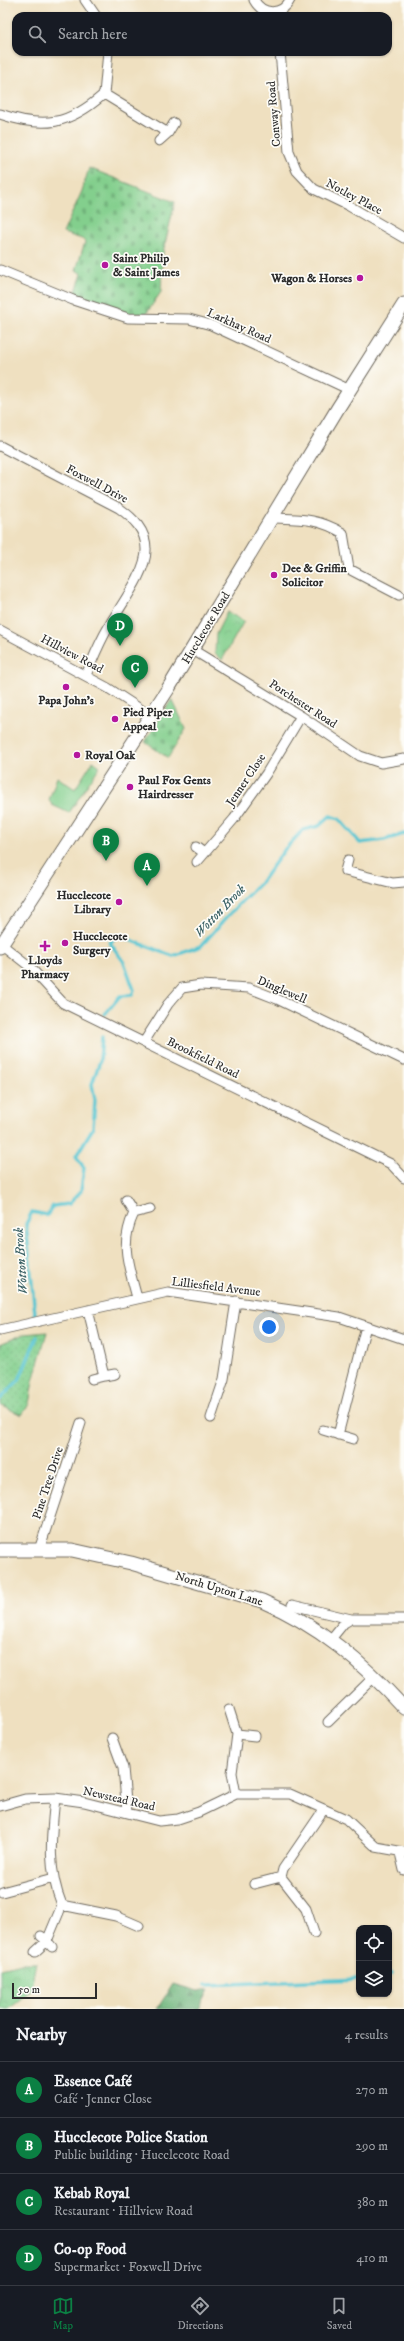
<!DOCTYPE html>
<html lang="en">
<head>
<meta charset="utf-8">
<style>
  body { margin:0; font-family:"IM FELL DW Pica",serif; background:#20242c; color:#f1f3f6 }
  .controls { position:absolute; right:12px; bottom:12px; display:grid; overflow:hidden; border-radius:8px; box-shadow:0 1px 3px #0004 }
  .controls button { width:36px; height:36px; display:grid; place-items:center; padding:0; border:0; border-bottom:1px solid #363941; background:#171b24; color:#f1f3f6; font:20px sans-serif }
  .scale { position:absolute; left:12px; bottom:10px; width:85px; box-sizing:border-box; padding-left:4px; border:2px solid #2b2b2b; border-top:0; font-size:11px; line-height:14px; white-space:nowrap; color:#2b2b2b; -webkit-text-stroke:3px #fdfcf7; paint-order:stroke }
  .you { position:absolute; left:269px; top:1327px; width:14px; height:14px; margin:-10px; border:3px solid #fff; border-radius:50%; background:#1a73e8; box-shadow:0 0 0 6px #1a73e833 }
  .badge { display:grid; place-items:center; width:26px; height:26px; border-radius:50%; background:#0b8043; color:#fff; font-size:13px; font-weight:700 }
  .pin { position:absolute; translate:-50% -33px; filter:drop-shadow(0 1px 2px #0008) }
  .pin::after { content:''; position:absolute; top:21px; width:14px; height:12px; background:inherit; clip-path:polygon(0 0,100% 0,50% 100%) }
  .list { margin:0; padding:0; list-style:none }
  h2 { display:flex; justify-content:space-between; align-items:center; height:52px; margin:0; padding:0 16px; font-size:17px }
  h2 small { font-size:13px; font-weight:400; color:#9ea1a6 }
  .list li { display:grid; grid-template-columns:26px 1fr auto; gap:12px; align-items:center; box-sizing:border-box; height:56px; padding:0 16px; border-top:1px solid #363941 }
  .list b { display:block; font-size:15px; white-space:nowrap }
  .list p { margin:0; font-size:13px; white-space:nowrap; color:#9ea1a6 }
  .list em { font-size:13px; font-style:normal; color:#9ea1a6 }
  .icon { flex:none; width:22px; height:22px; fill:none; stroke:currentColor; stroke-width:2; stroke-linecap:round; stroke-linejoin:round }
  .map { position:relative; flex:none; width:404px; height:2009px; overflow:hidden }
  .search { position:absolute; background:#171b24; box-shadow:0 1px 3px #0004; left:12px; right:12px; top:12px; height:44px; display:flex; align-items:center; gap:10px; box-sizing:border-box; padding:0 14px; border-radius:12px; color:#9ea1a6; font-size:15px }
  .sheet { height:276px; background:#171b24 }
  nav { display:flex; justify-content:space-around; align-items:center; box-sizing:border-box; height:56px; border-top:1px solid #363941; background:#171b24; font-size:11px; color:#9ea1a6 }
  nav a { display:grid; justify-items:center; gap:2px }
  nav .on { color:#0b8043 }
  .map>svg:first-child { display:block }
</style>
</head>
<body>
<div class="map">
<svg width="404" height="2009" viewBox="0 0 404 2009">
  <defs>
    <pattern id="grass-dots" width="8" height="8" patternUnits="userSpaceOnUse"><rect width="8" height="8" fill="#83cf8d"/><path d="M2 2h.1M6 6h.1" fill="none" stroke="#71b27a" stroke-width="1.8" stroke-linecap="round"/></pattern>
    <pattern id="forest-firs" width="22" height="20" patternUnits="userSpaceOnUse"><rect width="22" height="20" fill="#6ab278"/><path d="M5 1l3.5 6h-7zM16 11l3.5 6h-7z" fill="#579163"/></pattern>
    <pattern id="cemetery-stones" width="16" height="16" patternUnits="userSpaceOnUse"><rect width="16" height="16" fill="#83cf8d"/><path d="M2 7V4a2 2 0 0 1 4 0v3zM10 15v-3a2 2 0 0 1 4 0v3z" fill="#71b27a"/></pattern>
    <pattern id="park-crowns" width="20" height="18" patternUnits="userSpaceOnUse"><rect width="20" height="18" fill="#83cf8d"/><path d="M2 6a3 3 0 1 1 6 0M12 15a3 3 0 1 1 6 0" fill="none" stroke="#71b27a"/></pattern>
  </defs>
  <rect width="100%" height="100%" fill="#fdfcf7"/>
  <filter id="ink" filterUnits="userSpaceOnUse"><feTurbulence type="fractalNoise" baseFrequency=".025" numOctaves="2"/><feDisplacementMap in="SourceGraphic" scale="8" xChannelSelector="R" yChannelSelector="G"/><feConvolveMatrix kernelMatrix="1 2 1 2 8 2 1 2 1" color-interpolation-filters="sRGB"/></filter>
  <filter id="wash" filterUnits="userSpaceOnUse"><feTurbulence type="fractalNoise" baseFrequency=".012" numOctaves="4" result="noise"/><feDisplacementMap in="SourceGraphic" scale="16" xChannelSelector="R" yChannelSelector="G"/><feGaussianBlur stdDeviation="0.9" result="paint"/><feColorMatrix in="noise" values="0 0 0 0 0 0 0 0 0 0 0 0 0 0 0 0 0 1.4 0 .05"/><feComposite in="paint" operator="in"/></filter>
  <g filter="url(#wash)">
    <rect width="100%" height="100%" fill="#efe0c0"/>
    <!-- grass -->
    <path fill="url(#grass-dots)" stroke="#577d5c" d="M 47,1332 L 33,1381 L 29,1404 L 22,1415 L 0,1405 L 0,1344 L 24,1334 Z"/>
    <!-- forest -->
    <path fill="url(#forest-firs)" stroke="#4a6e52" d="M 173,1984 L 198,1991 L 209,1989 L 199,2009 L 157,2009 Z"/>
    <!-- cemetery -->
    <path fill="url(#cemetery-stones)" stroke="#577d5c" d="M 89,168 L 175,202 L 163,252 L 161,292 L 146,314 L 130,314 L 75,294 L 82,274 L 76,270 L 85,242 L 82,239 L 63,233 L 82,191 Z
      M 172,699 L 186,729 L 168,758 L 145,742 Z"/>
    <!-- park -->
    <path fill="url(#park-crowns)" stroke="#577d5c" d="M 227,612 L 244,621 L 222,660 L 215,653 L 216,634 Z
      M 21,1963 L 36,1963 L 30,1992 L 9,2009 L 0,2009 L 0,1968 Z"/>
    <!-- garden -->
    <path fill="#83cf8d" stroke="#577d5c" d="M 93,761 L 100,766 L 69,813 L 52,805 L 49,800 L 57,777 L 75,789 Z"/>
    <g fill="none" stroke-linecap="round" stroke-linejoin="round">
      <!-- stream -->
      <path stroke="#5ac6d2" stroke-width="3.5" d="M 105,1014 L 120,996 L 132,995 L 134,990 L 124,962 L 110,943 L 117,935 L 173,956 L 201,946 L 236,907 L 262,881 L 285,849 L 303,830 L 319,826 L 330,816 L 339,819 L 360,843 L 384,840 L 404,834
        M 35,1314 L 26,1224 L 32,1212 L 47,1215 L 53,1206 L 69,1204 L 81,1191 L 84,1168 L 76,1156 L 93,1128 L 95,1100 L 92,1084 L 100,1061 L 102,1037
        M 0,1399 L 19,1380 L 37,1337
        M 389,1975 L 392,1974
        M 206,1985 L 359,1979"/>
    </g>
  </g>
  <g filter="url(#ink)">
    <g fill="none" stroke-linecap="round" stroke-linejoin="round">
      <!-- street casing -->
      <g stroke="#706a5f" stroke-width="11">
        <path id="street" d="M 85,0 L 96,16
          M 254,0 C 263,16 282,15 290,0
          M 280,52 L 289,152 L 297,171 L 314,189 L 349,206 L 404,238
          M 104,94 L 168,133 L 159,141
          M 0,114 C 44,129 69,125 104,94 L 108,52
          M 168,133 L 174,123
          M 0,270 L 73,300 L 128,318 L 189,319 L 211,325 L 350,390
          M 0,446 L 119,508 C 133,518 146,530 146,549 C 147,572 119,607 108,628 C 99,643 93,659 86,675
          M 273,518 C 301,519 318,518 343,533 L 349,569 L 399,595
          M 0,630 L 108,688 L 151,716
          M 193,650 L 301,716 L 360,756 L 381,763 L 404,759
          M 196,847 L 204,853
          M 348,860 L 345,871 L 393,883 L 404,882
          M 197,862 L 234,819 L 266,774 L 301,716
          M 1,944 L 29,966 L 63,1003 L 391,1164 L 404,1178
          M 144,1042 L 168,1004 L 182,988 L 201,985 L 249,988 L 277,999 L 404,1060
          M 126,1200 L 134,1213 C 119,1245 129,1266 137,1298
          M 134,1213 L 150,1209
          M 88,1310 L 104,1376 L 92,1379
          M 0,1330 L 168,1292 L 339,1317 L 404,1339
          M 104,1376 L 115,1374
          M 211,1418 L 224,1379 L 236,1301
          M 323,1430 L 353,1439
          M 338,1435 L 366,1326
          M 39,1550 L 81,1423
          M 292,1605 L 351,1619
          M 331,1639 L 344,1623 L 351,1619 L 404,1619
          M 229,1709 L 237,1734 L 232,1773 L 236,1794
          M 328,1722 L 375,1676
          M 237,1734 L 255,1736
          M 112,1738 L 123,1768 L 127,1812
          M 0,1806 L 25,1799 L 55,1798 L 84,1802 L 159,1821 L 178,1819 L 199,1812 L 236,1794 L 290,1794 L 346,1819 L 376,1847 L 404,1852
          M 400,1853 L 404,1870
          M 254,1884 L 281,1877
          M 2,1892 L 54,1878
          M 62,1905 L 116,1916 L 139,1926
          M 314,1933 L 306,1909 L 281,1877 L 283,1869 L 324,1809
          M 41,1936 L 47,1941 L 62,1905 C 47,1868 51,1837 55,1798
          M 35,1952 L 47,1941 L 52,1947"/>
      </g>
      <!-- secondary casing -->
      <g stroke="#706a5f" stroke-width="15">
        <path id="secondary" d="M 0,947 L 168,689 L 338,408 L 404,304
          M 0,1550 L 72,1550 L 131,1563 L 262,1601 C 319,1625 363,1663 404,1708"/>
      </g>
      <!-- street -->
      <use href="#street" stroke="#fff" stroke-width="9"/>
      <!-- secondary -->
      <use href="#secondary" stroke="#fff" stroke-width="13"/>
    </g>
  </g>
  <!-- markers -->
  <g fill="#b5179e" stroke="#fdfcf7" stroke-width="1.5">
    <circle cx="105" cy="265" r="4"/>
    <circle cx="360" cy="278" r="4"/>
    <circle cx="274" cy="575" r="4"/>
    <circle cx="66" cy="687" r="4"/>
    <circle cx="115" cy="719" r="4"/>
    <circle cx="77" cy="755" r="4"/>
    <circle cx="130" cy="787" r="4"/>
    <circle cx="119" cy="902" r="4"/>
    <circle cx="65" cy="943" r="4"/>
    <path d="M43 940h4v4h4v4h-4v4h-4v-4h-4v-4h4z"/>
  </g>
  <g text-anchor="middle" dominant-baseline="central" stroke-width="3.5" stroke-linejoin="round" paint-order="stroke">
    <!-- street labels -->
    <g font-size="12" fill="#2b2b2b" stroke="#fdfcf7">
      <text transform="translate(274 114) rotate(-95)">Conway Road</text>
      <text transform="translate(354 197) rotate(28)">Notley Place</text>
      <text transform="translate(239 326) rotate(24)">Larkhay Road</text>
      <text transform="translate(97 484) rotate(28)">Foxwell Drive</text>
      <text transform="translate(206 628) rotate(-59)">Hucclecote Road</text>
      <text transform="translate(72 654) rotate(28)">Hillview Road</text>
      <text transform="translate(303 704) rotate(33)">Porchester Road</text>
      <text transform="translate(246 780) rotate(-56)">Jenner Close</text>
      <text transform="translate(282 990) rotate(23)">Dinglewell</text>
      <text transform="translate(203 1058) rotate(26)">Brookfield Road</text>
      <text transform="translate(216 1287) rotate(7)">Lilliesfield Avenue</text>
      <text transform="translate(48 1483) rotate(-72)">Pine Tree Drive</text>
      <text transform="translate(219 1589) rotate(17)">North Upton Lane</text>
      <text transform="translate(119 1799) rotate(13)">Newstead Road</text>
    </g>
    <!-- poi labels -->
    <g font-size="12" font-weight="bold" fill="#2b2b2b" stroke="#fdfcf7" text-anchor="start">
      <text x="113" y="258">Saint Philip<tspan x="113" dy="14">&amp; Saint James</tspan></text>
      <text x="352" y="278" text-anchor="end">Wagon &amp; Horses</text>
      <text x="282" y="568">Dee &amp; Griffin<tspan x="282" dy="14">Solicitor</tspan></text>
      <text x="66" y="700" text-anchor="middle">Papa John's</text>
      <text x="123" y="712">Pied Piper<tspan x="123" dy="14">Appeal</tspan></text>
      <text x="85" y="755">Royal Oak</text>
      <text x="138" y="780">Paul Fox Gents<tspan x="138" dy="14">Hairdresser</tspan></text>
      <text x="111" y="895" text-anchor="end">Hucclecote<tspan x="111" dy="14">Library</tspan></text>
      <text x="73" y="936">Hucclecote<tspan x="73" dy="14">Surgery</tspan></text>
      <text x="45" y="960" text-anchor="middle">Lloyds<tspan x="45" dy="14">Pharmacy</tspan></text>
    </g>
    <!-- water labels -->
    <g font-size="13" font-style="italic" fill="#3b6165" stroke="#fdfcf7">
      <text transform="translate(220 911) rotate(-46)">Wotton Brook</text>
      <text transform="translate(21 1261) rotate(-94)">Wotton Brook</text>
    </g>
  </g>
</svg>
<div class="controls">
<button><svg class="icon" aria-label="locate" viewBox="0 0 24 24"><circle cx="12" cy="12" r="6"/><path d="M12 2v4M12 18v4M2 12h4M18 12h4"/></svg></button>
<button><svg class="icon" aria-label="layers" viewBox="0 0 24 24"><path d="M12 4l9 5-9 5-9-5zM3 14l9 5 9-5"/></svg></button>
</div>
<div class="scale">50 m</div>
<div class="you"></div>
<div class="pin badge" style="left:147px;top:886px">A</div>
<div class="pin badge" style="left:106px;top:861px">B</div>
<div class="pin badge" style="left:135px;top:688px">C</div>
<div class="pin badge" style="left:120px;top:646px">D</div>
<div class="search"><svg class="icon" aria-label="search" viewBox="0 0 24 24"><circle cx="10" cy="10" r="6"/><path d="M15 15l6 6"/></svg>Search here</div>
</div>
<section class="sheet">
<h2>Nearby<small>4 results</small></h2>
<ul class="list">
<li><span class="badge">A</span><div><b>Essence Café</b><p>Café · Jenner Close</p></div><em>270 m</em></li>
<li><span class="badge">B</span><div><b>Hucclecote Police Station</b><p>Public building · Hucclecote Road</p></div><em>290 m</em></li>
<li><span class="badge">C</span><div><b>Kebab Royal</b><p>Restaurant · Hillview Road</p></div><em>380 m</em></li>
<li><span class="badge">D</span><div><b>Co-op Food</b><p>Supermarket · Foxwell Drive</p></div><em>410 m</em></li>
</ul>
</section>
<nav>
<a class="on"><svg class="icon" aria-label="map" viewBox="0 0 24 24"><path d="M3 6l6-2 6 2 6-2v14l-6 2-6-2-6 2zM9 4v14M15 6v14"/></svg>Map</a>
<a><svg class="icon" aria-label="directions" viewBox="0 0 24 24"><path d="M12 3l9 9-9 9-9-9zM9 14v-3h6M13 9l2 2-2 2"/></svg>Directions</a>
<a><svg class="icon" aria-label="saved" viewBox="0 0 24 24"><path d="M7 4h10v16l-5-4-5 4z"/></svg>Saved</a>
</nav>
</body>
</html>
